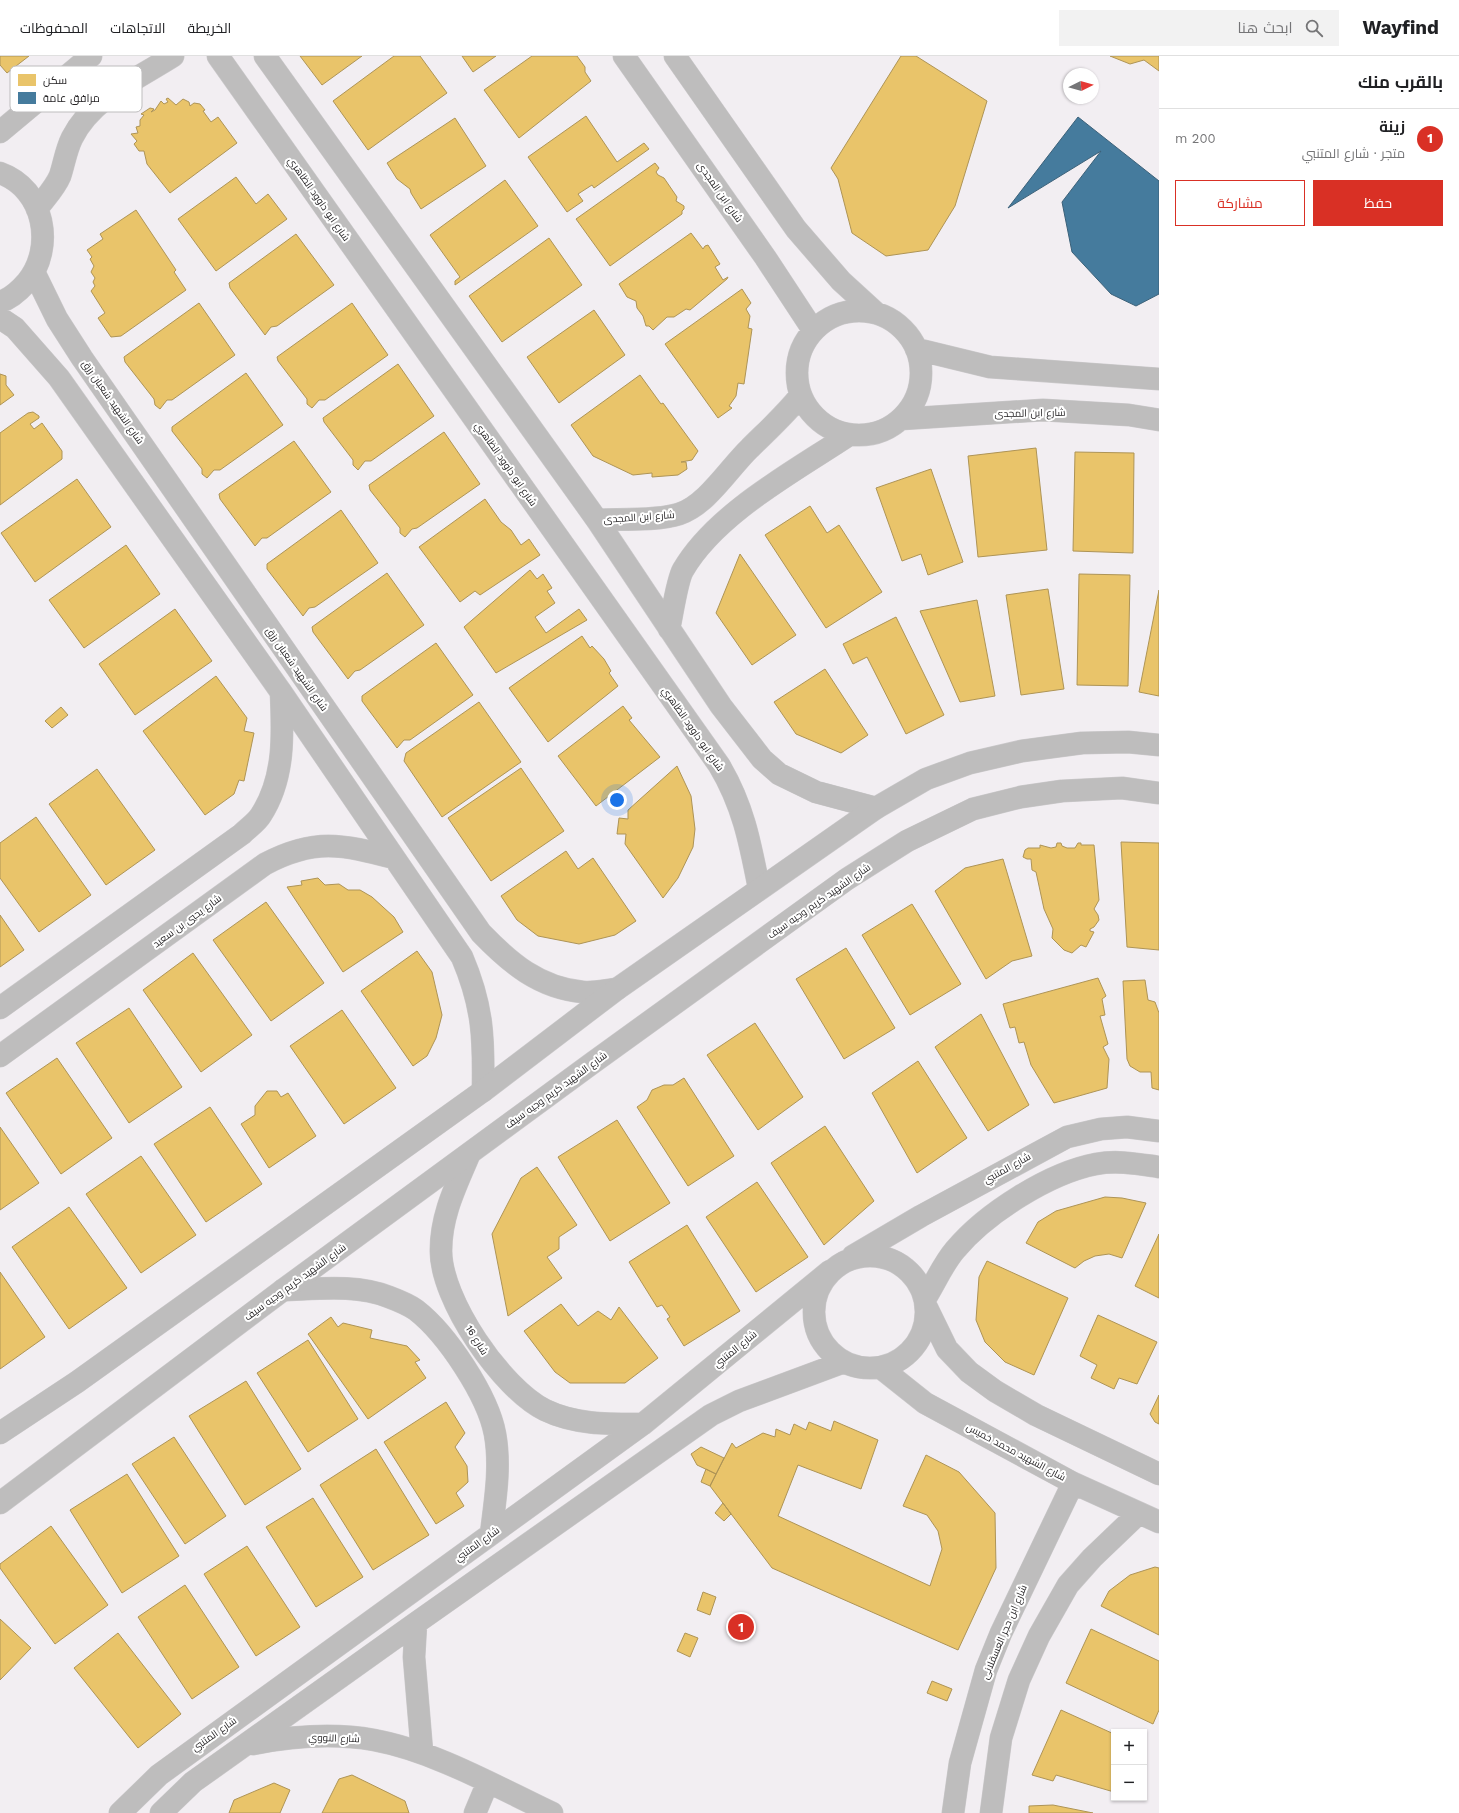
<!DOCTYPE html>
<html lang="ar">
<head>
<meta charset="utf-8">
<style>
  body { margin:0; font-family:"Work Sans",Cairo,sans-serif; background:#f2f2f2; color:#202124; direction:rtl }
  .controls { position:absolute; right:12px; bottom:12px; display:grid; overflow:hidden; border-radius:0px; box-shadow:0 1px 3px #0004 }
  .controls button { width:36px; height:36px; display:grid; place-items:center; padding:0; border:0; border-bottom:1px solid #e0e0e0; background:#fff; color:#202124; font:20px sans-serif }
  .compass { position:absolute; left:1063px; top:12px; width:36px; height:36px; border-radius:50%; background:#fff; box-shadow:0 1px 3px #0004; rotate:85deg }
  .you { position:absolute; left:617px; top:744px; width:14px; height:14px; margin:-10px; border:3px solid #fff; border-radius:50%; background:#1a73e8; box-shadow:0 0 0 6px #1a73e833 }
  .badge { display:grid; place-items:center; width:26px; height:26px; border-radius:50%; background:#d93025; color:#fff; font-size:13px; font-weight:700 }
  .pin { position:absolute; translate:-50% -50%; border:2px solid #fff; box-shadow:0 1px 4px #0006 }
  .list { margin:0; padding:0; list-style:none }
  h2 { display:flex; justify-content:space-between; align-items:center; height:52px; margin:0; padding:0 16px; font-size:17px }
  h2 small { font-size:13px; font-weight:400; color:#757577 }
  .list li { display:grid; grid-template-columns:26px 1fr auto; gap:12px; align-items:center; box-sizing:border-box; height:60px; padding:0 16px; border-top:1px solid #e0e0e0 }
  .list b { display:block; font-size:15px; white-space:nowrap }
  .list p { margin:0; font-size:13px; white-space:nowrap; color:#757577 }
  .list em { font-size:13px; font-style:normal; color:#757577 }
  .actions { display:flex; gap:8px; padding:12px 16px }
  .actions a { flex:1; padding:9px 0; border:1px solid #d93025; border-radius:0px; text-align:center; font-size:14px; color:#d93025 }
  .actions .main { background:#d93025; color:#fff }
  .icon { flex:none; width:22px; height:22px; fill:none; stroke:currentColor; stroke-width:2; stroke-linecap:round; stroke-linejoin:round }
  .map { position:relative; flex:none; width:1159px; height:1757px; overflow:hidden; direction:ltr }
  header { display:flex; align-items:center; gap:24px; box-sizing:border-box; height:56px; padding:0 20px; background:#fff; border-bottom:1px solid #e0e0e0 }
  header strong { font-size:19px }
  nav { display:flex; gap:22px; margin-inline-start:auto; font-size:14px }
  .search { width:280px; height:36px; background:#f2f2f2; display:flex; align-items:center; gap:10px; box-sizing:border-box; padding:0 14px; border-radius:0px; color:#757577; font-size:15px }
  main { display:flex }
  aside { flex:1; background:#fff }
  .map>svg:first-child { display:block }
</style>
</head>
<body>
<header>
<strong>Wayfind</strong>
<div class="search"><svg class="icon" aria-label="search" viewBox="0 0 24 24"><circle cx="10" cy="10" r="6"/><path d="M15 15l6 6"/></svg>ابحث هنا</div>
<nav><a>الخريطة</a><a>الاتجاهات</a><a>المحفوظات</a></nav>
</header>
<main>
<aside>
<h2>بالقرب منك<small></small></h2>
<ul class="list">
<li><span class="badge">1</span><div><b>زينة</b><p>متجر · شارع المتنبي</p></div><em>200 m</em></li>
</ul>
<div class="actions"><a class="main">حفظ</a><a>مشاركة</a></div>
</aside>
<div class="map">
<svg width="1159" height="1757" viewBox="0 0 1159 1757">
  <rect width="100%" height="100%" fill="#f2eef2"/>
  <!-- homes -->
  <path fill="#e9c46a" stroke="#ae9456" d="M 0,0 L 29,0 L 7,17 L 0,9 Z
    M 300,0 L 362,0 L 322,29 Z
    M 394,0 L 420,0 L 447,37 L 368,94 L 333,45 Z
    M 462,0 L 496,0 L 473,16 Z
    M 532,0 L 577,0 L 585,11 L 585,16 L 591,25 L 519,82 L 484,34 Z
    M 901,0 L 916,0 L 987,45 L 955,150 L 928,194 L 886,200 L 852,177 L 838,123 L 831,112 Z
    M 1110,0 L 1159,0 L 1159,15 L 1144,4 L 1130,8 Z
    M 168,42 L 176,49 L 183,43 L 189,46 L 190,50 L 194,47 L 200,48 L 205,54 L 203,55 L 211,66 L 218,61 L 237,87 L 170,137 L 147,108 L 144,95 L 139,95 L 134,88 L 137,85 L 131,78 L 138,77 L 136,71 L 140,70 L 140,64 L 144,59 L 141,58 L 150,52 L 154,53 L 151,56 L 155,54 L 161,45 L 164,48 L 168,46 L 166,43 Z
    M 586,60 L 617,106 L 644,87 L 649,93 L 594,132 L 592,129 L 578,138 L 583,145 L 567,156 L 528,101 Z
    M 455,62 L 486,110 L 421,153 L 411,137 L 410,133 L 397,123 L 387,107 Z
    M 655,107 L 659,112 L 656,116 L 658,119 L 664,122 L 677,141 L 676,145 L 684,150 L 684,153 L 682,155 L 682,158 L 610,210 L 576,163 Z
    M 236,121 L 256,148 L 268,138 L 287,163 L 216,215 L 178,163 Z
    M 505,124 L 538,170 L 455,229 L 455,225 L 460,221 L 430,179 Z
    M 136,154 L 176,214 L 174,216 L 186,234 L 121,280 L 111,281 L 98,262 L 105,257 L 91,235 L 95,230 L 93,226 L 95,222 L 91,216 L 94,210 L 90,203 L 92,201 L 87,194 L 103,183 L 100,178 Z
    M 691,177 L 703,193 L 705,190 L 708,189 L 720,208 L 715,211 L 723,224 L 728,221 L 727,223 L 690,254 L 686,253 L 674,261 L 667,261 L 653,274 L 649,270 L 646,270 L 643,260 L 637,252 L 636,245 L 627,241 L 619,228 Z
    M 296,178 L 334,229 L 277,270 L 271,271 L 265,279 L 230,232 L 229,227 Z
    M 549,182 L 582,229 L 502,286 L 469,240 Z
    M 742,233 L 751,247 L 746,253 L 750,260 L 748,272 L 752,273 L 744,328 L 738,327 L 736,340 L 729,350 L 732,352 L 718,362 L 665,288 Z
    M 199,247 L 235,299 L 172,344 L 167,344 L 160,353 L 155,349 L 154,343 L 125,306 L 124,301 Z
    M 352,247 L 388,299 L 325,344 L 319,344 L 312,352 L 307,348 L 307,343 L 278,305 L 277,301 Z
    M 594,254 L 625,299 L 559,347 L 527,301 Z
    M 398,308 L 434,360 L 371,405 L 365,405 L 358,414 L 353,409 L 353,404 L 324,366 L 323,362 Z
    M 246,317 L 283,369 L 220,414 L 214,414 L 207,422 L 202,418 L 202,413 L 172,375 L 172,371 Z
    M 0,318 L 6,320 L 6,329 L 14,339 L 0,349 Z
    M 640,319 L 661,348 L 663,347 L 698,395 L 692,404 L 681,406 L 686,406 L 687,413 L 678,419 L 652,421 L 652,417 L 633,419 L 593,400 L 571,369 Z
    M 33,356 L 39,360 L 39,362 L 30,368 L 34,373 L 42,367 L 62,395 L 62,403 L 0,449 L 0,377 L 28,357 Z
    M 444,376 L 480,428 L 417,472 L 412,473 L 405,481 L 400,477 L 400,472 L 370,434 L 369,429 Z
    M 294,385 L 331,436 L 267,482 L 262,482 L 255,490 L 220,443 L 219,438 Z
    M 1036,392 L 1047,494 L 978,501 L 968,400 Z
    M 1075,396 L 1134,397 L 1133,497 L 1073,495 Z
    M 931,413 L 963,506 L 928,519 L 921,498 L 902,505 L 876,432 Z
    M 77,423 L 111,471 L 35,526 L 1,477 Z
    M 485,443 L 501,466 L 511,474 L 521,489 L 529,483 L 540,499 L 480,539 L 475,535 L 460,546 L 419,491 Z
    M 810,450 L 827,477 L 839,469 L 882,536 L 826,572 L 765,479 Z
    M 341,454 L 378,507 L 315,551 L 309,552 L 303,560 L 267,513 L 267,508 Z
    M 126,489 L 160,538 L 84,592 L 49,544 Z
    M 740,498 L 796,579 L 752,609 L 716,557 Z
    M 530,514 L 537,523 L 543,518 L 552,532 L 547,535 L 555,547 L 535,561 L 546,577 L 579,553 L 587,564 L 496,617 L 464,571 Z
    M 387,517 L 424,569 L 360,614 L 355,615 L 348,623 L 313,576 L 312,571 Z
    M 1079,518 L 1130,519 L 1128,630 L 1077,629 Z
    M 1048,533 L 1064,633 L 1021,639 L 1006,539 Z
    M 1159,534 L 1159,640 L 1139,636 Z
    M 977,544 L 995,640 L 960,646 L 920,555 Z
    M 175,553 L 212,605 L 135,659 L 99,608 Z
    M 896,561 L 944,659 L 906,678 L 867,601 L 853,608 L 843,588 Z
    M 582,580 L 590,592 L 592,590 L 604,603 L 611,615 L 609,617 L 618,630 L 548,686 L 509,632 Z
    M 436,587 L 473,639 L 410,684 L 404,684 L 397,692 L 362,645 L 362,640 Z
    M 825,613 L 868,679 L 841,697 L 796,678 L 774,646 Z
    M 216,620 L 247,662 L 244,675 L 254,677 L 244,725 L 239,724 L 234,738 L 205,759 L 143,675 Z
    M 479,646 L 521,706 L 442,761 L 404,705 L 406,697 Z
    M 623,650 L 632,662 L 629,664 L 660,701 L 596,750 L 558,700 Z
    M 61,651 L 68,659 L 52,672 L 45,665 Z
    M 677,710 L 691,740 L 695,773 L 693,791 L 678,822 L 663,842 L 625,788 L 626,778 L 617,778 L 619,762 L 628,763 L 628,754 Z
    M 521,712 L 564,775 L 491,825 L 448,762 Z
    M 97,713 L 155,794 L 106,829 L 49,748 Z
    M 36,761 L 91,839 L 39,876 L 0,822 L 0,787 Z
    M 1121,786 L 1159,787 L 1159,894 L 1127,891 Z
    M 1057,787 L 1061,787 L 1062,790 L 1067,792 L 1075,792 L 1078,787 L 1081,787 L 1081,789 L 1094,789 L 1099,844 L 1094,853 L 1098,859 L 1099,864 L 1094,871 L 1090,873 L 1090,875 L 1094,876 L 1086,891 L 1081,889 L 1072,897 L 1064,894 L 1052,882 L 1053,873 L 1044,853 L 1036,816 L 1032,814 L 1031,803 L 1027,803 L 1023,801 L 1025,794 L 1028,792 L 1040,792 L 1040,789 L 1051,792 L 1056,791 Z
    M 566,795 L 578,813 L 593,802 L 636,865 L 615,879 L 579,888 L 538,880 L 517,864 L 501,840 Z
    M 1003,803 L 1032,900 L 1012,905 L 986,923 L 935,835 L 965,812 Z
    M 318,822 L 325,829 L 339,828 L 348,834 L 360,834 L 372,841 L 394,861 L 403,876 L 343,916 L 287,831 L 302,829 L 301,825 Z
    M 266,846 L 324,927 L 271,965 L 213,884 Z
    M 912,848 L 961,928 L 910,959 L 862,879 Z
    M 0,859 L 24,894 L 0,911 Z
    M 846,892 L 895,972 L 844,1003 L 796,923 Z
    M 417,895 L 432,916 L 442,959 L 436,982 L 427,1000 L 413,1010 L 361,935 Z
    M 193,897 L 252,979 L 201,1016 L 143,934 Z
    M 1098,922 L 1106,940 L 1102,943 L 1105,959 L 1100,960 L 1108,988 L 1103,991 L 1109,1003 L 1107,1032 L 1054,1047 L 1031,1009 L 1024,986 L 1019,987 L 1015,971 L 1010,972 L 1003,948 Z
    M 1145,924 L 1148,944 L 1155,946 L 1159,957 L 1159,1034 L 1152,1032 L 1151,1016 L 1140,1016 L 1130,1010 L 1127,1003 L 1123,925 Z
    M 129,952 L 182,1031 L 129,1067 L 76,987 Z
    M 342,954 L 396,1032 L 344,1068 L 290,990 Z
    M 981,958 L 1029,1049 L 988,1075 L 935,991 Z
    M 755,967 L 803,1041 L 758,1074 L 707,999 Z
    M 57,1002 L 112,1082 L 61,1118 L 6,1037 Z
    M 918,1005 L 967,1082 L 917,1117 L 872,1037 Z
    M 684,1022 L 734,1100 L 688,1130 L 637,1051 L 647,1044 L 652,1034 L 664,1029 L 673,1029 Z
    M 267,1035 L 277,1035 L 281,1041 L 288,1037 L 316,1080 L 269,1112 L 241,1068 L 255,1059 L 255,1050 Z
    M 210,1051 L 262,1128 L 206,1166 L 154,1088 Z
    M 617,1064 L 670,1147 L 610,1185 L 558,1101 Z
    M 825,1070 L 874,1145 L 824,1189 L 771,1107 Z
    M 0,1071 L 39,1127 L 0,1154 Z
    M 141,1100 L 196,1179 L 141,1217 L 86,1138 Z
    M 537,1111 L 577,1169 L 559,1181 L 559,1193 L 547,1201 L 562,1222 L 508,1260 L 492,1178 L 521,1122 Z
    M 757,1126 L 808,1201 L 756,1236 L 706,1161 Z
    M 1105,1141 L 1122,1142 L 1146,1147 L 1122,1202 L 1109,1198 L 1095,1200 L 1084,1205 L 1075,1212 L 1026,1187 L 1038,1166 L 1056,1155 Z
    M 69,1151 L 127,1232 L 69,1273 L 12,1191 Z
    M 687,1169 L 740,1255 L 684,1290 L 667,1263 L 670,1261 L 662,1249 L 657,1251 L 629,1206 Z
    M 1159,1178 L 1159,1242 L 1135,1230 Z
    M 987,1205 L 1068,1242 L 1034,1319 L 1005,1306 L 985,1286 L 976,1264 L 979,1221 Z
    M 0,1216 L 45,1281 L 0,1313 Z
    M 561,1248 L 578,1270 L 598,1255 L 611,1264 L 619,1251 L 658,1302 L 625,1327 L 570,1327 L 555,1316 L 524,1275 Z
    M 1098,1259 L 1157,1286 L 1137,1328 L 1119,1322 L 1114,1333 L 1091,1322 L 1097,1309 L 1080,1300 Z
    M 331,1261 L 338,1271 L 343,1267 L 372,1274 L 370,1282 L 407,1290 L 420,1304 L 415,1306 L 426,1322 L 368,1363 L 308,1278 Z
    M 308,1284 L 358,1363 L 308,1396 L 257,1317 Z
    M 246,1325 L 301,1413 L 245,1449 L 189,1360 Z
    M 1159,1339 L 1159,1368 L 1155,1366 L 1150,1358 Z
    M 446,1346 L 465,1377 L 455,1391 L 467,1410 L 468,1426 L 456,1437 L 464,1450 L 436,1468 L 384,1386 Z
    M 834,1365 L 878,1384 L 861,1433 L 798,1409 L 778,1460 L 930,1530 L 942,1493 L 938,1475 L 927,1459 L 903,1450 L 926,1399 L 959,1416 L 995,1457 L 996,1512 L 958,1594 L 772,1512 L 710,1430 L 732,1387 L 736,1392 L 763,1377 L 775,1381 L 776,1373 L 790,1379 L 794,1368 L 806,1374 L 809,1366 L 831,1375 Z
    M 174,1381 L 226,1460 L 185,1488 L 132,1408 Z
    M 701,1391 L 724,1402 L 716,1418 L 697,1409 L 691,1398 Z
    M 376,1393 L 429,1479 L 373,1514 L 320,1429 Z
    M 706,1413 L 716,1418 L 710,1430 L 701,1426 Z
    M 127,1418 L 179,1500 L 122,1537 L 70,1454 Z
    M 313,1442 L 363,1521 L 316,1551 L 266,1471 Z
    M 723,1447 L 731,1458 L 724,1465 L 715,1457 Z
    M 51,1470 L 108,1549 L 55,1588 L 0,1512 L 0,1508 Z
    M 247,1490 L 300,1571 L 256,1600 L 204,1518 Z
    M 1155,1511 L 1159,1512 L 1159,1579 L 1101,1550 L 1109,1535 L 1130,1519 Z
    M 185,1529 L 239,1611 L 192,1643 L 138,1561 Z
    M 703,1536 L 716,1541 L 710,1559 L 697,1554 Z
    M 0,1563 L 31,1592 L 0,1624 Z
    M 1091,1573 L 1159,1605 L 1159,1654 L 1153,1668 L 1066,1627 Z
    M 118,1577 L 181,1658 L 138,1692 L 74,1612 Z
    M 685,1577 L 698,1582 L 690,1601 L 677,1595 Z
    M 932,1625 L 952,1633 L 947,1645 L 927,1637 Z
    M 1061,1654 L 1114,1678 L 1114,1736 L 1056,1719 L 1053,1725 L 1032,1719 Z
    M 352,1719 L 405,1745 L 409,1757 L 322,1757 L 339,1723 Z
    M 274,1727 L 290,1734 L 280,1757 L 229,1757 L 234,1744 Z
    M 1053,1749 L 1093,1757 L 1029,1757 L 1029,1750 Z"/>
  <!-- public -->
  <path fill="#457b9d" stroke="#3c6179" d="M 1078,61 L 1159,125 L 1159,238 L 1136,250 L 1111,238 L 1072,196 L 1062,146 L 1101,95 L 1008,152 Z"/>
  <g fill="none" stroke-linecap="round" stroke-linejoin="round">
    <!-- minor casing -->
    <g stroke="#cccacc" stroke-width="23">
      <path id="minor" d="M 218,0 L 719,709 C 743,749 750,786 759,832
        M 265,0 L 597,464 L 721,650 L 762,703 L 779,718 L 816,736 L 876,752
        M 624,0 L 765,201 L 813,274
        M 675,0 L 796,173 L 841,225 L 876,257
        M 0,76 L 91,0
        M 0,117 C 45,133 55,192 27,226 C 20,234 10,243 0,246
        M 37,153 C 45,142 55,132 60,120 C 64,108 66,94 72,82 C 92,42 137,23 173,0
        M 34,216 L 57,263 L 82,302 L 481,877 C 510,907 539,932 583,936 C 594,937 606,934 617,933
        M797 317a62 62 0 1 1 124 0a62 62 0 1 1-124 0Z
        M 0,262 L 15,272 L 59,322 L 281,636 L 462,901 C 483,950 484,982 483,1035
        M 916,293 L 990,311 L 1159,323
        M 901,363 L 1043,354 L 1129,359 L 1159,364
        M 597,464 C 620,463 658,465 679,458 C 707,449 729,412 750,392 C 767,375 785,359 800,340
        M 669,573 C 672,560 677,524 683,514 C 716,457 795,415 849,379
        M 0,952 L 242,778 C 248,772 257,766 261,759 C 285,722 283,678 281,636
        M 0,1000 L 265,808 C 314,782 342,788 394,802
        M 469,1099 C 456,1130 441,1159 441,1194 C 440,1243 502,1333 545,1354 C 576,1369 610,1368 643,1368
        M814 1256a56 56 0 1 1 112 0a56 56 0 1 1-112 0Z
        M 853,1200 L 921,1160 L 1067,1081 L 1101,1073 L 1127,1071 L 1159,1075
        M 283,1234 C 318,1233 356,1228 389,1241 C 397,1244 409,1249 416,1254 C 447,1278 488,1340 495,1378 C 501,1411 495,1445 491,1478
        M 925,1243 C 935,1227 943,1208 955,1194 C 986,1157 1049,1117 1096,1108 C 1117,1104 1138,1108 1159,1111
        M 927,1252 L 947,1293 L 969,1316 L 995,1335 L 1036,1359 L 1159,1418
        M 881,1312 L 925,1347 L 1073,1427 L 1159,1466
        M 416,1567 L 414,1601 L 422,1696
        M 253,1688 C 293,1680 334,1677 374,1684 C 434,1695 497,1731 552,1757
        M 120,1757 L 159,1719 L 643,1368 L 830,1215
        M 161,1757 L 193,1726 L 416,1567 L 711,1359 L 739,1345 L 844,1306
        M 475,1757 L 488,1726
        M 953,1757 L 960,1707 L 986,1614 L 1001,1577 L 1073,1427
        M 991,1757 L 1001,1682 L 1019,1624 L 1039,1580 L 1068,1529 L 1092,1502 L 1139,1457"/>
    </g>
    <!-- tertiary casing -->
    <g stroke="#cccacc" stroke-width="23">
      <path id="tertiary" d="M 0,1377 L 77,1326 L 483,1035 L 617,933 L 876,752 L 926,723 L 970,707 L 1022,695 L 1082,687 L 1128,686 L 1159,689
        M 0,1447 L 283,1234 L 591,1008 L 847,823 L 907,785 L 973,753 L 1021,741 L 1062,735 L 1122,732 L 1159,737"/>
    </g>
    <!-- minor -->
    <use href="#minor" stroke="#bebdbd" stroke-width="22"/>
    <!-- tertiary -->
    <use href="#tertiary" stroke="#bebdbd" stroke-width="22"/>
  </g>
  <g text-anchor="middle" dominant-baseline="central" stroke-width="4" stroke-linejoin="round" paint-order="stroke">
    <!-- street labels -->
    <g font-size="10" fill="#262426" stroke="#fff">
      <text transform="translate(720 136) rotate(55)">شارع ابن المجدى</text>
      <text transform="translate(319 143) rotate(55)">شارع ابو داوود الظاهري</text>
      <text transform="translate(113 346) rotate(55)">شارع الشهيد شعبان رزق</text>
      <text transform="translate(1030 357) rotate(-1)">شارع ابن المجدى</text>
      <text transform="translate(506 408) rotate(55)">شارع ابو داوود الظاهري</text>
      <text transform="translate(639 461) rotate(-4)">شارع ابن المجدى</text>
      <text transform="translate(297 613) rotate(55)">شارع الشهيد شعبان رزق</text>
      <text transform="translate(693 673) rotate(55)">شارع ابو داوود الظاهري</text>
      <text transform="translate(819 845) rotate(-35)">شارع الشهيد كريم وجيه سيف</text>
      <text transform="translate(187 865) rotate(-36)">شارع يحيي بن سعيد</text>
      <text transform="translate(556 1034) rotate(-36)">شارع الشهيد كريم وجيه سيف</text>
      <text transform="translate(1007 1112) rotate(-29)">شارع المتنبي</text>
      <text transform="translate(295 1226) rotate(-36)">شارع الشهيد كريم وجيه سيف</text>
      <text transform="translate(477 1284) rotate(58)">شارع 16</text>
      <text transform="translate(735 1293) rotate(-39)">شارع المتنبي</text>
      <text transform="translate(1016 1396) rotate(28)">شارع الشهيد محمد خميس</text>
      <text transform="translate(477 1488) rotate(-36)">شارع المتنبي</text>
      <text transform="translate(1004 1576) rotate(-67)">شارع ابن حجر العسقلانى</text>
      <text transform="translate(214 1678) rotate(-35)">شارع المتنبي</text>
      <text transform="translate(334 1682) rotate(2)">شارع النووي</text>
    </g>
  </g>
  <!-- legend -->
  <rect x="10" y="10" width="132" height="46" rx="6" fill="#fff" stroke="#bebdbe" stroke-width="1"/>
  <rect x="18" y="18" width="18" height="12" fill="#e9c46a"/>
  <rect x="18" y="36" width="18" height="12" fill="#457b9d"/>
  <g font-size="11" fill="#262426">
    <text x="43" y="28">سكن</text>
    <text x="43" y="46">مرافق عامة</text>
  </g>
</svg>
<div class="controls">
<button>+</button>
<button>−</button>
</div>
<svg class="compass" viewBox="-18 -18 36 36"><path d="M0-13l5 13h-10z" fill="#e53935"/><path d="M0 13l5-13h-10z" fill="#757577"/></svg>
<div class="you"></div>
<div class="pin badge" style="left:741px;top:1571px">1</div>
</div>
</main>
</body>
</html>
